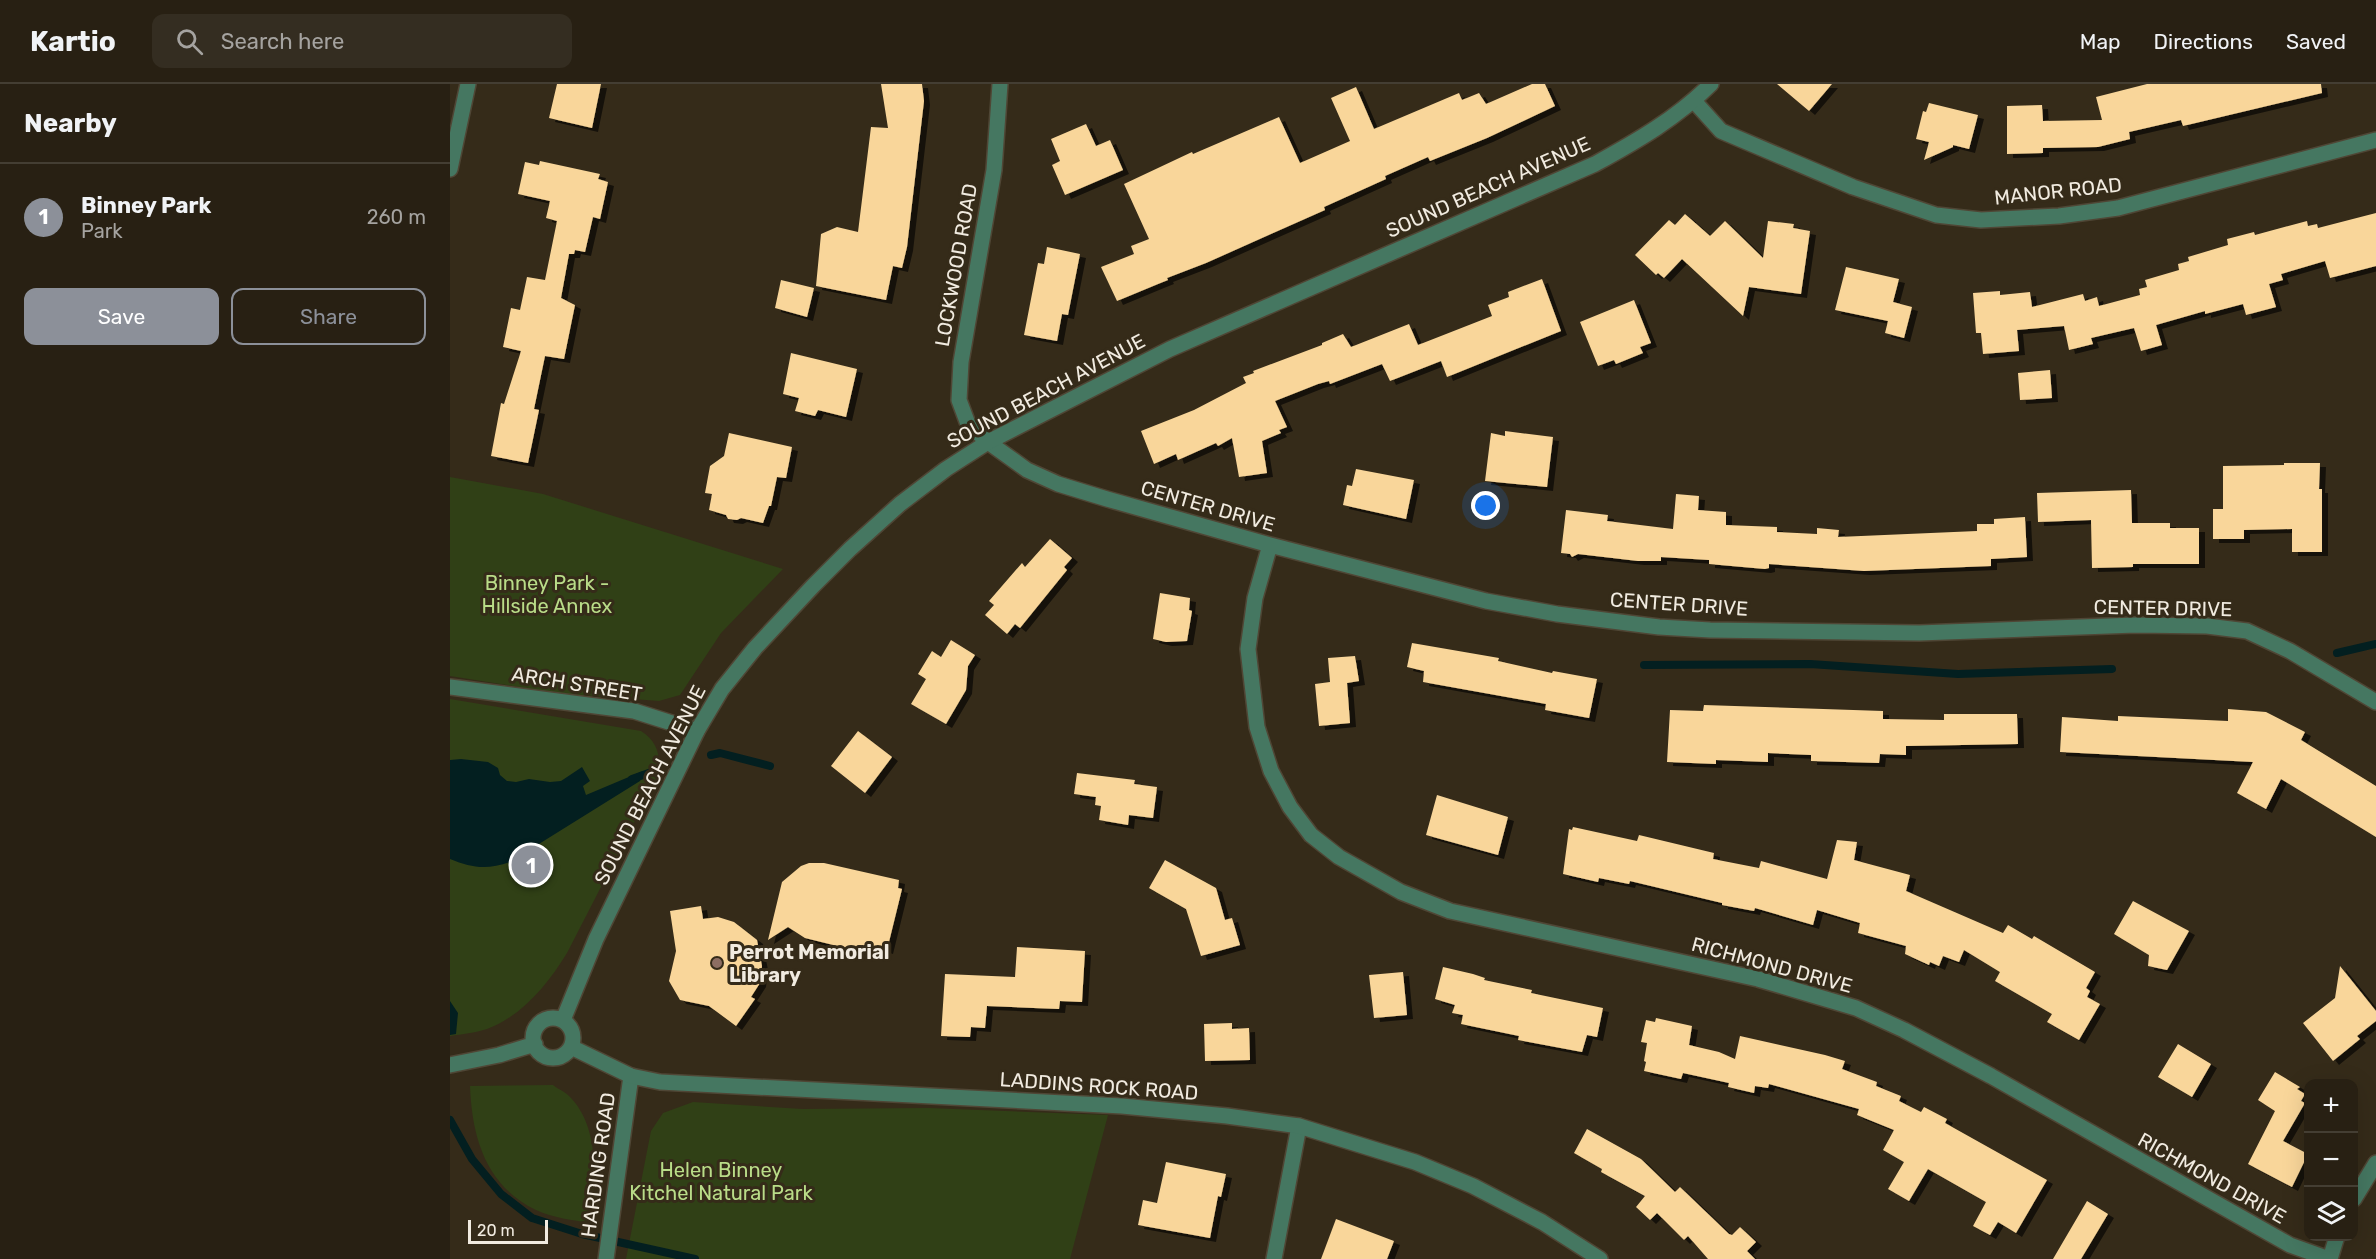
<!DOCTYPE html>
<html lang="en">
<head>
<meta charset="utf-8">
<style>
  body { margin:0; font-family:Rubik,sans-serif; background:#342d21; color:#f1f3f6 }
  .controls { position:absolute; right:18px; bottom:18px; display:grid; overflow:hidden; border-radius:12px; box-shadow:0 6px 24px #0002 }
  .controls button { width:54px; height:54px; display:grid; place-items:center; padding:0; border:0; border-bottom:2px solid #443e33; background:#282013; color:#f1f3f6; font:30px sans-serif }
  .scale { position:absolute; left:18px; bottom:15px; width:80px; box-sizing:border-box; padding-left:6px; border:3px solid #f1ebe0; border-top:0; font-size:16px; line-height:21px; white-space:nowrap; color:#f1ebe0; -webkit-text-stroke:4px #352b19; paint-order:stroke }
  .you { position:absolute; left:1036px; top:422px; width:21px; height:21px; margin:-15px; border:4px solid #fff; border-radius:50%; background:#1a73e8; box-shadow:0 0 0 9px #1a73e833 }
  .badge { display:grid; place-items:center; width:39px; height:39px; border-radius:50%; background:#8c9099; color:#fff; font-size:20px; font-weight:700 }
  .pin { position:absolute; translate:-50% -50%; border:3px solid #fff; box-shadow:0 2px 6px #0006 }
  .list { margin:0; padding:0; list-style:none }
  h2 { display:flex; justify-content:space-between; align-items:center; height:78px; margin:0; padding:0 24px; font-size:26px }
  h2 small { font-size:20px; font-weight:400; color:#a5a3a0 }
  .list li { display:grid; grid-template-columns:39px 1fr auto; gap:18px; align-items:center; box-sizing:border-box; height:108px; padding:0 24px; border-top:2px solid #443e33 }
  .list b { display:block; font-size:22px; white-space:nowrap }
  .list p { margin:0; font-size:20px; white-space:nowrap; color:#a5a3a0 }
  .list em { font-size:20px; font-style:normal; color:#a5a3a0 }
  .actions { display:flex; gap:12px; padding:18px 24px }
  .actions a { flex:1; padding:14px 0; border:2px solid #8c9099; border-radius:12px; text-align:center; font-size:21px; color:#8c9099 }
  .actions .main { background:#8c9099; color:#fff }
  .icon { flex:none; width:33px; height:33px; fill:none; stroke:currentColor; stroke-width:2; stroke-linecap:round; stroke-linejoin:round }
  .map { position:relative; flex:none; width:1926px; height:1175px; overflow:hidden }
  header { display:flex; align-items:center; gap:36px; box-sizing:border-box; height:84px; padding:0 30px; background:#282013; border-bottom:2px solid #443e33 }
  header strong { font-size:28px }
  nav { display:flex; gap:33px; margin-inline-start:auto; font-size:21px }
  .search { width:420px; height:54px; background:#342d21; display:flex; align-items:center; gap:15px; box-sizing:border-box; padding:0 21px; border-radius:12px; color:#a5a3a0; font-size:22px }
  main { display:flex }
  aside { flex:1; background:#282013 }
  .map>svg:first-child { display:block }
</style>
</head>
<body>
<header>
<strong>Kartio</strong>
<div class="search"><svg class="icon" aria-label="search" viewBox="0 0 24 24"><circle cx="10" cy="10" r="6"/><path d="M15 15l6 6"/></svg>Search here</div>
<nav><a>Map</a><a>Directions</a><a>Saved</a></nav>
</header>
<main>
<aside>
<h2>Nearby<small></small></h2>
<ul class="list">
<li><span class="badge">1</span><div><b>Binney Park</b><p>Park</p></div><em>260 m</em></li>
</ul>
<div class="actions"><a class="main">Save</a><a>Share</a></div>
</aside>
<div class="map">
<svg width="1926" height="1175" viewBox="0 0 1926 1175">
  <defs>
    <filter id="shadow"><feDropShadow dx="6" dy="4" stdDeviation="0" flood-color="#0009"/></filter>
  </defs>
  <rect width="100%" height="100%" fill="#352b19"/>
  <!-- green -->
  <path fill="#304016" d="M 0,393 L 93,410 L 333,485 L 271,549 L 230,611 L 209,617 L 106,609 L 0,592 Z
    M 0,615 L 191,647 C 208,658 211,672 208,692 L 117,869 C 98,900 72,932 37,945 C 25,949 12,950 0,952 Z
    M 103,1001 C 109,1006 115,1007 121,1014 C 151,1046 145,1100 140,1139 C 123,1136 103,1134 86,1126 C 36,1102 22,1054 20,1002 Z
    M 243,1018 L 352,1025 L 478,1024 L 658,1031 L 620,1175 L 176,1175 L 201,1047 L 213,1029 Z"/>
  <!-- water -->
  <path fill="#031f20" d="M 11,675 L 38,678 L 48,684 L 50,691 L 57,697 L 66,698 L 79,695 L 100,698 L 111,697 L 132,683 L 140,697 L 133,702 L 136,711 L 193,687 L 190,697 L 60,778 C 37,786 22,784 0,775 L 0,676 Z
    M 0,917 L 8,929 L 6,950 L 0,951 Z"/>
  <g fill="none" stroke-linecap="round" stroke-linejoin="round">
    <!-- stream -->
    <path stroke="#031f20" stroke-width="8" d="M 1887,569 L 1926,560
      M 1194,581 L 1360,580 L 1508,590 L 1662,585
      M 261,671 L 270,669 L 320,682
      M 182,695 L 207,686
      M 0,1036 L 22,1075 L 51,1110 L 82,1134 L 132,1150 L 245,1175"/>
  </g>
  <!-- building -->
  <path fill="#f9d69a" filter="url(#shadow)" d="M 107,0 L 151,0 L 142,44 L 99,34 Z
    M 431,0 L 472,0 L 474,17 L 457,163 L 452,184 L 443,182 L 436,216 L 366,202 L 371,150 L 387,143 L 408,148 L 421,43 L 438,44 Z
    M 1082,0 L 1095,0 L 1105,22 L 1037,54 L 980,77 L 978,73 L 935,92 L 936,95 L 874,123 L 875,126 L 756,179 L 717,194 L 718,196 L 708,200 L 667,217 L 651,183 L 684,170 L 681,162 L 699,155 L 674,100 L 742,68 L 743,70 L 829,33 L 850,79 L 900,57 L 881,14 L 906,3 L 924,45 L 1009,9 L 1012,16 L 1029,9 L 1036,20 Z
    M 1327,0 L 1382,0 L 1359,27 Z
    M 1697,0 L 1871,0 L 1872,9 L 1733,42 L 1731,36 L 1679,48 L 1680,55 L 1648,63 L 1593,64 L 1593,69 L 1557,70 L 1557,22 L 1592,21 L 1593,37 L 1652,36 L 1646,13 Z
    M 1479,19 L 1528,31 L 1519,65 L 1503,61 L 1503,63 L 1474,76 L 1479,58 L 1466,55 L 1473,27 L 1476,28 Z
    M 636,40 L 646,62 L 660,56 L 673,86 L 615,111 L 602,81 L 610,77 L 601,55 Z
    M 90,77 L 150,90 L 148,95 L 158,98 L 150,135 L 143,133 L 135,168 L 125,166 L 124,170 L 119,170 L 111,214 L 125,221 L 114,275 L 95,272 L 84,325 L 89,326 L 78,379 L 41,372 L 51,319 L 54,320 L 71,267 L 53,263 L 61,224 L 70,226 L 77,193 L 95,196 L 107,137 L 96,134 L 100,117 L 68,110 L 75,78 L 89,81 Z
    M 1926,129 L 1926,182 L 1880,194 L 1875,177 L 1831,190 L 1833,196 L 1819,200 L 1826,223 L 1796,231 L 1793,220 L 1755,230 L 1755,227 L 1706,241 L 1712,261 L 1691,267 L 1684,244 L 1641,254 L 1643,260 L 1619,266 L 1614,242 L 1567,246 L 1569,267 L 1533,270 L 1531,249 L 1526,249 L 1523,209 L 1550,207 L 1550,211 L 1580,208 L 1582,223 L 1633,210 L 1635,217 L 1647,213 L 1649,222 L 1690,211 L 1689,205 L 1697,203 L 1695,196 L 1729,186 L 1728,180 L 1739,177 L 1738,173 L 1778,161 L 1777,155 L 1804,148 L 1805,151 L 1857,137 L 1858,142 L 1867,140 L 1868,144 Z
    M 1235,130 L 1260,152 L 1275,137 L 1313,174 L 1318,137 L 1344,140 L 1343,144 L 1360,147 L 1351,210 L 1299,203 L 1293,232 L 1232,175 L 1214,194 L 1208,189 L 1206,191 L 1185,171 L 1219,136 L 1225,141 Z
    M 597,163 L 630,170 L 618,231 L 612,230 L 607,257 L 574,251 L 588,179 L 594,180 Z
    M 1396,183 L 1449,195 L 1443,218 L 1462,223 L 1454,254 L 1435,249 L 1438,237 L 1385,226 Z
    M 1092,195 L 1111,247 L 997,293 L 991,277 L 940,297 L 932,280 L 880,300 L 879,297 L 868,300 L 825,317 L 837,343 L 829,346 L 831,349 L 812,357 L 817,389 L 789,393 L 782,354 L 768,362 L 766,359 L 728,376 L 726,370 L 704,380 L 691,347 L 744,326 L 796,299 L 793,293 L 804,289 L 803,287 L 872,261 L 872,259 L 893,250 L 901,263 L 959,240 L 968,261 L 1042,232 L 1038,221 L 1059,213 L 1058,208 Z
    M 331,196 L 364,204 L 357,233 L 325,224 Z
    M 1184,216 L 1201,259 L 1190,263 L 1193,269 L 1166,280 L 1164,276 L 1148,282 L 1130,238 Z
    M 341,269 L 407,285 L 396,333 L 368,326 L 365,332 L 345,327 L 349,314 L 333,310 Z
    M 1600,286 L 1602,314 L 1570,316 L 1568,289 Z
    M 1055,347 L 1103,353 L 1097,403 L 1035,397 L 1041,349 L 1055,352 Z
    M 279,349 L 342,363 L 336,394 L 327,393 L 321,422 L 319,422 L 313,439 L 291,434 L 287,436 L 278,435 L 276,431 L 259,426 L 262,410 L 255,409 L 260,382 L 274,372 Z
    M 1834,379 L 1870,379 L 1869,405 L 1872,405 L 1872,468 L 1842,468 L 1842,445 L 1794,446 L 1794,455 L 1763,455 L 1763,425 L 1773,425 L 1773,382 L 1834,381 Z
    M 906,385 L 964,396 L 956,435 L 893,421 L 897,401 L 902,402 Z
    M 1681,406 L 1682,439 L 1720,439 L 1720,444 L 1749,444 L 1749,480 L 1683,480 L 1683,483 L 1642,484 L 1641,436 L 1588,438 L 1587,409 Z
    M 1226,410 L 1249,412 L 1248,426 L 1276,428 L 1276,441 L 1327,443 L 1327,448 L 1367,450 L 1367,444 L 1389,446 L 1388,453 L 1527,447 L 1527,440 L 1544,440 L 1544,435 L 1575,433 L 1577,473 L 1541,475 L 1541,482 L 1414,487 L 1319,480 L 1319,484 L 1315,485 L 1259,480 L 1259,476 L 1211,473 L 1211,477 L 1188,477 L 1128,470 L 1122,473 L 1120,470 L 1111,469 L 1116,426 L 1158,431 L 1157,437 L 1223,445 Z
    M 600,455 L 622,474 L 614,483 L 617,486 L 570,544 L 565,540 L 557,550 L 535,531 L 544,521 L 539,517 L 572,479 L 575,483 Z
    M 710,509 L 740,514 L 739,526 L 742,527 L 737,557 L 716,558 L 703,555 Z
    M 501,556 L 525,571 L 518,582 L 516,606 L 496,640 L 461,620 L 476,595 L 468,590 L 482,567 L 491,573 Z
    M 962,559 L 1049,574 L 1048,577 L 1102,589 L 1103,587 L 1147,595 L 1139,634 L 1095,626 L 1096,620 L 973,598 L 974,587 L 957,583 Z
    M 905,572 L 909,597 L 897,599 L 900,639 L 869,642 L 865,600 L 880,598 L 878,574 Z
    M 1254,621 L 1433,627 L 1433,635 L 1494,636 L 1494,630 L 1567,630 L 1568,660 L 1456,662 L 1456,671 L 1430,670 L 1429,679 L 1361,677 L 1361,671 L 1318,669 L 1318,678 L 1266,676 L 1266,680 L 1217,678 L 1220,626 L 1253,627 Z
    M 1778,625 L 1816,628 L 1855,648 L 1851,656 L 1926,702 L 1926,753 L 1831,695 L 1816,725 L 1787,709 L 1803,678 L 1610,668 L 1612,633 L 1668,637 L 1668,632 L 1778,637 Z
    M 408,647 L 442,673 L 415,709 L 381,682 Z
    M 627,689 L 685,696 L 684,700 L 707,703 L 703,734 L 679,731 L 678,741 L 649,736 L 651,722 L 645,721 L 646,713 L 624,710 Z
    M 987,711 L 1058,733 L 1048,771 L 976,751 Z
    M 1123,743 L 1187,757 L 1189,751 L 1264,769 L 1263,775 L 1309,784 L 1311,777 L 1377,795 L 1387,756 L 1407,758 L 1404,776 L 1460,791 L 1456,807 L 1553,849 L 1558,841 L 1582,855 L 1584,852 L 1645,888 L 1636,904 L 1640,907 L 1637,913 L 1650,920 L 1629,956 L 1597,938 L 1602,930 L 1545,897 L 1550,888 L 1514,866 L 1509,878 L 1493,872 L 1489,882 L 1480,878 L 1479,881 L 1455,870 L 1456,862 L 1408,849 L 1410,839 L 1367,826 L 1363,841 L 1305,824 L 1304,827 L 1272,821 L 1272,819 L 1180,797 L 1179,800 L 1149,794 L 1148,798 L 1113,790 L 1119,745 L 1122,746 Z
    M 715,776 L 766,804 L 775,836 L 782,834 L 790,861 L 751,872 L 736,825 L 699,804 Z
    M 359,779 L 374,779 L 449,796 L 448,804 L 452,805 L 437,866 L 434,865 L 432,873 L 355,854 L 338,843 L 318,856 L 332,798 L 351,782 Z
    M 1683,817 L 1739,847 L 1717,886 L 1698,882 L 1699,871 L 1664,850 Z
    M 251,822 L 253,835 L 268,833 L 284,838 L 307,856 L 312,882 L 310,899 L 301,913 L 305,915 L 286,942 L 259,922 L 230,916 L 219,897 L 226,867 L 220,827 Z
    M 567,863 L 635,867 L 632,918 L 610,917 L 609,925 L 537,922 L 535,944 L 521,943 L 520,953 L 491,952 L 495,890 L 565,893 Z
    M 1890,882 L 1926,927 L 1926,937 L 1907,952 L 1910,955 L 1883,977 L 1853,939 L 1885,914 Z
    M 993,883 L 1023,890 L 1035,894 L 1034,896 L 1082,906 L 1081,909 L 1153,924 L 1147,953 L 1137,951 L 1132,968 L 1068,956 L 1069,952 L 1011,940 L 1013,931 L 1002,929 L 1005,921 L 985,915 Z
    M 953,888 L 957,931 L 924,934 L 919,891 Z
    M 1206,934 L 1242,942 L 1239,961 L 1269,968 L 1285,975 L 1290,952 L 1375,971 L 1395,977 L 1392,985 L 1427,998 L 1426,1002 L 1451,1012 L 1449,1017 L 1471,1028 L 1474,1023 L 1497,1035 L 1495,1039 L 1597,1096 L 1566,1149 L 1548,1138 L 1540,1151 L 1523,1142 L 1536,1118 L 1478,1085 L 1459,1117 L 1438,1105 L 1454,1078 L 1433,1066 L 1444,1046 L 1407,1031 L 1409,1025 L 1319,1000 L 1318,1004 L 1305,1002 L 1304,1009 L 1278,1003 L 1279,999 L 1233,989 L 1231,995 L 1194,987 L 1196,978 L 1194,977 L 1197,959 L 1191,958 L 1196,936 L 1205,938 Z
    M 782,939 L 782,945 L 799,944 L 800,976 L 755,977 L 754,940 Z
    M 1728,960 L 1761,980 L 1742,1013 L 1708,993 Z
    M 1825,988 L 1850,1003 L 1847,1005 L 1855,1010 L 1851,1017 L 1855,1019 L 1833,1057 L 1858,1070 L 1842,1103 L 1798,1080 L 1825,1027 L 1808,1016 Z
    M 1137,1045 L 1191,1075 L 1225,1108 L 1230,1103 L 1279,1150 L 1282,1151 L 1290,1143 L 1306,1158 L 1297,1167 L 1305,1175 L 1258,1175 L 1238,1152 L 1234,1156 L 1207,1129 L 1200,1136 L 1186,1123 L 1195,1112 L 1151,1088 L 1152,1085 L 1124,1069 Z
    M 716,1078 L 776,1090 L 771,1113 L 768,1112 L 760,1154 L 688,1141 L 693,1116 L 707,1119 Z
    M 1637,1117 L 1658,1130 L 1631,1175 L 1603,1175 Z
    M 886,1135 L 944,1157 L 937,1175 L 871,1175 Z"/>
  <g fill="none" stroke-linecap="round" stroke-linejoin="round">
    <!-- minor casing -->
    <g stroke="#4f4635" stroke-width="18">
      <path id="minor" d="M 550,0 L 544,86 L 511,278 L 509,316 L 518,340 L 538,358 L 577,386 L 608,400 L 657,415 L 820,461 L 1036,517 L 1107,530 L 1209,543 L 1260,546 L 1469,549 L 1686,541 L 1757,542 L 1797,547 L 1840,567 L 1926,618
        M 1244,17 L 1271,47 L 1403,103 L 1486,131 L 1531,136 L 1609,132 L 1668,124 L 1926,56
        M 0,85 L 18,0
        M 820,461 L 805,514 L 798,565 L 807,643 L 821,687 L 840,723 L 861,751 L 889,773 L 951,808 L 1000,827 L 1308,895 L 1406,924 L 1454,946 L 1541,992 L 1840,1161 L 1879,1175
        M 0,603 L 184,627 L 247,647
        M 1904,1115 L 1926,1079
        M 156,1175 L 181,992
        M 824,1175 L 849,1042
        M 1880,1175 L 1887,1152"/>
    </g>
    <!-- tertiary casing -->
    <g stroke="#4f4635" stroke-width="18">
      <path id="tertiary" d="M83 954a20 20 0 1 1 40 0a20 20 0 1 1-40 0Z
        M 113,936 L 146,855 L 247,647 L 272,605 L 305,564 L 363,502 L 400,465 L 450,420 L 496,385 L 538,358 L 720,265 L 1145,80 C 1187,57 1227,34 1261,0
        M 121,963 L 181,992 L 210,998 L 672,1022 L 777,1032 L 849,1042 L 965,1078 L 1023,1102 L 1092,1138 L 1150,1175
        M 0,981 L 49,971 L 85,960"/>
    </g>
    <!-- minor -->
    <use href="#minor" stroke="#457761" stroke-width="15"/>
    <!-- tertiary -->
    <use href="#tertiary" stroke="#457761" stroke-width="15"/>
  </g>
  <!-- markers -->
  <circle fill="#8d6e63" stroke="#352b19" stroke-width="2" cx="267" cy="879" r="6"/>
  <g text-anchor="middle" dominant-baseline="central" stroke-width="6" stroke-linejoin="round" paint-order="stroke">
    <!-- street labels -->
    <g font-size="20" fill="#f1ebe0" stroke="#352b19">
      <text transform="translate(1038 103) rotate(-24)">SOUND BEACH AVENUE</text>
      <text transform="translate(1608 107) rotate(-6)">MANOR ROAD</text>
      <text transform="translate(506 181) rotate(-80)">LOCKWOOD ROAD</text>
      <text transform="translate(596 307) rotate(-28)">SOUND BEACH AVENUE</text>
      <text transform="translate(758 422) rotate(16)">CENTER DRIVE</text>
      <text transform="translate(1229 520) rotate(4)">CENTER DRIVE</text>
      <text transform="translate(1713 524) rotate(1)">CENTER DRIVE</text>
      <text transform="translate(127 600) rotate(9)">ARCH STREET</text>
      <text transform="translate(200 701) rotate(-63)">SOUND BEACH AVENUE</text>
      <text transform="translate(1322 881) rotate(15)">RICHMOND DRIVE</text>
      <text transform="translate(649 1002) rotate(4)">LADDINS ROCK ROAD</text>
      <text transform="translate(148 1081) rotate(-82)">HARDING ROAD</text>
      <text transform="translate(1762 1094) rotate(29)">RICHMOND DRIVE</text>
    </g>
    <!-- park labels -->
    <g font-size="20" fill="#b9dc88" stroke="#352b19">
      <text x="97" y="499">Binney Park -<tspan x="97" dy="23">Hillside Annex</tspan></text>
      <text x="271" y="1086">Helen Binney<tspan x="271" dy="23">Kitchel Natural Park</tspan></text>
    </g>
    <!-- poi labels -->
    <g font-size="20" font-weight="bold" fill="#f1ebe0" stroke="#352b19" text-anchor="start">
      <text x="279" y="868">Perrot Memorial<tspan x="279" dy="23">Library</tspan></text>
    </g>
  </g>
</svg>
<div class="controls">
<button>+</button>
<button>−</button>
<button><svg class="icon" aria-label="layers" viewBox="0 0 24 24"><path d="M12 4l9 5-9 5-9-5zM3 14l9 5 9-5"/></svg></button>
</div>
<div class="scale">20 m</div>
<div class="you"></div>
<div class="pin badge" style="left:81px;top:781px">1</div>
</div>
</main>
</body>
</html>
